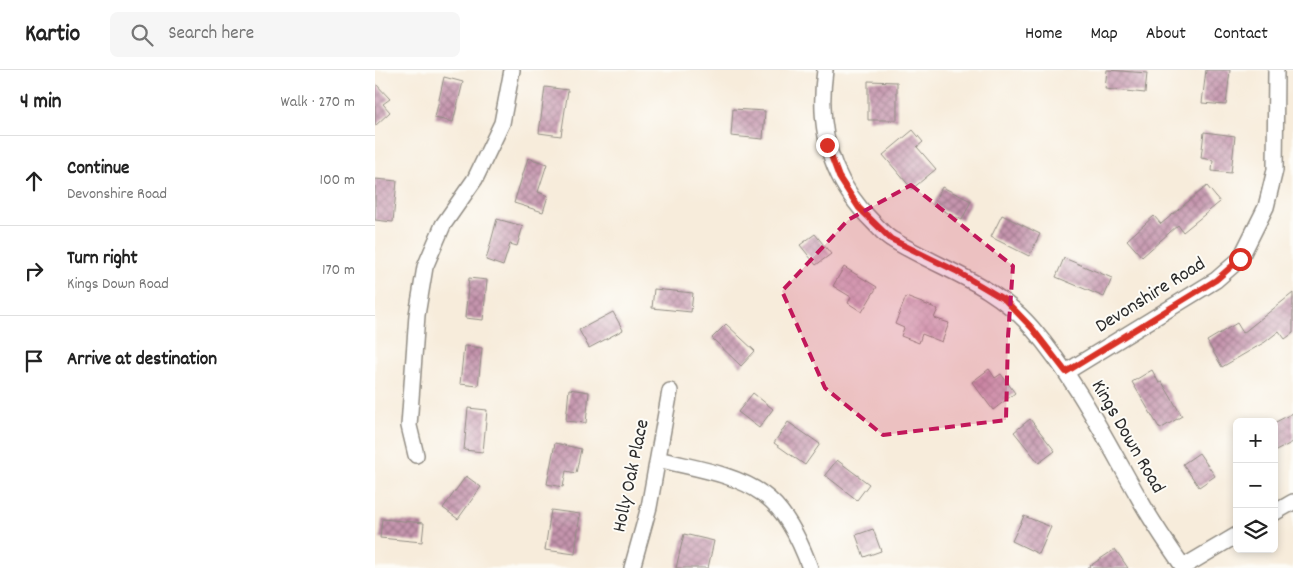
<!DOCTYPE html>
<html lang="en">
<head>
<meta charset="utf-8">
<style>
  body { margin:0; font-family:Dekko,sans-serif; background:#f6f6f6; color:#222 }
  .controls { position:absolute; right:15px; bottom:15px; display:grid; overflow:hidden; border-radius:8px; box-shadow:0 2px 8px #0003 }
  .controls button { width:45px; height:45px; display:grid; place-items:center; padding:0; border:0; border-bottom:1px solid #e0e0e0; background:#fff; color:#222; font:25px sans-serif }
  .stop { position:absolute; width:15px; height:15px; margin:-11px; border:4px solid #d93025; border-radius:50%; background:#fff }
  .stop.end { background:#d93025; border-color:#fff; box-shadow:0 1px 5px #0008 }
  .list { margin:0; padding:0; list-style:none }
  h2 { display:flex; justify-content:space-between; align-items:center; height:65px; margin:0; padding:0 20px; font-size:21px }
  h2 small { font-size:16px; font-weight:400; color:#767676 }
  .list li { display:grid; grid-template-columns:32px 1fr auto; gap:15px; align-items:center; box-sizing:border-box; height:90px; padding:0 20px; border-top:1px solid #e0e0e0 }
  .list b { display:block; font-size:19px; white-space:nowrap }
  .list p { margin:0; font-size:16px; white-space:nowrap; color:#767676 }
  .list em { font-size:16px; font-style:normal; color:#767676 }
  .icon { flex:none; width:28px; height:28px; fill:none; stroke:currentColor; stroke-width:2; stroke-linecap:round; stroke-linejoin:round }
  .map { position:relative; flex:none; width:918px; height:498px; overflow:hidden }
  header { display:flex; align-items:center; gap:30px; box-sizing:border-box; height:70px; padding:0 25px; background:#fff; border-bottom:1px solid #e0e0e0 }
  header strong { font-size:24px }
  nav { display:flex; gap:28px; margin-inline-start:auto; font-size:18px }
  .search { width:350px; height:45px; background:#f6f6f6; display:flex; align-items:center; gap:12px; box-sizing:border-box; padding:0 18px; border-radius:8px; color:#767676; font-size:19px }
  main { display:flex }
  aside { flex:1; background:#fff }
  .map>svg:first-child { display:block }
</style>
</head>
<body>
<header>
<strong>Kartio</strong>
<div class="search"><svg class="icon" aria-label="search" viewBox="0 0 24 24"><circle cx="10" cy="10" r="6"/><path d="M15 15l6 6"/></svg>Search here</div>
<nav><a>Home</a><a>Map</a><a>About</a><a>Contact</a></nav>
</header>
<main>
<aside>
<h2>4 min<small>Walk · 270 m</small></h2>
<ul class="list">
<li><svg class="icon" aria-label="ahead" viewBox="0 0 24 24"><path d="M12 20V5M6 11l6-6 6 6"/></svg><div><b>Continue</b><p>Devonshire Road</p></div><em>100 m</em></li>
<li><svg class="icon" aria-label="right" viewBox="0 0 24 24"><path d="M7 20v-9h11M14 6l5 5-5 5"/></svg><div><b>Turn right</b><p>Kings Down Road</p></div><em>170 m</em></li>
<li><svg class="icon" aria-label="arrive" viewBox="0 0 24 24"><path d="M6 21V4h12l-3 4 3 4H6"/></svg><div><b>Arrive at destination</b></div></li>
</ul>
</aside>
<div class="map">
<svg width="918" height="498" viewBox="0 0 918 498">
  <defs>
    <pattern id="building-cross-hatch" width="8" height="8" patternUnits="userSpaceOnUse" patternTransform="scale(1.25)"><rect width="8" height="8" fill="#c594ad"/><path d="M0 0l8 8M0 8l8-8" fill="none" stroke="#a0798d"/></pattern>
  </defs>
  <rect width="100%" height="100%" fill="#fdfcf7"/>
  <filter id="ink" filterUnits="userSpaceOnUse"><feTurbulence type="fractalNoise" baseFrequency=".02" numOctaves="2"/><feDisplacementMap in="SourceGraphic" scale="10" xChannelSelector="R" yChannelSelector="G"/><feConvolveMatrix kernelMatrix="1 2 1 2 8 2 1 2 1" color-interpolation-filters="sRGB"/></filter>
  <filter id="wash" filterUnits="userSpaceOnUse"><feTurbulence type="fractalNoise" baseFrequency=".0096" numOctaves="4" result="noise"/><feDisplacementMap in="SourceGraphic" scale="20" xChannelSelector="R" yChannelSelector="G"/><feGaussianBlur stdDeviation="1.12" result="paint"/><feColorMatrix in="noise" values="0 0 0 0 0 0 0 0 0 0 0 0 0 0 0 0 0 1.4 0 .05"/><feComposite in="paint" operator="in"/></filter>
  <g filter="url(#wash)">
    <rect width="100%" height="100%" fill="#f7ecdb"/>
    <g id="blocks">
      <!-- building -->
      <path fill="url(#building-cross-hatch)" d="M 732,0 L 772,3 L 770,23 L 730,19 Z
        M 831,0 L 855,0 L 851,35 L 827,33 Z
        M 69,7 L 88,12 L 78,52 L 60,48 Z
        M 493,11 L 522,12 L 522,50 L 493,50 Z
        M 0,13 L 15,29 L 8,34 L 15,42 L 0,56 Z
        M 170,17 L 193,20 L 186,66 L 164,63 Z
        M 358,39 L 390,41 L 388,69 L 356,66 Z
        M 538,60 L 548,72 L 542,77 L 561,99 L 537,119 L 508,85 Z
        M 829,62 L 860,66 L 856,103 L 837,101 L 838,90 L 826,88 Z
        M 153,88 L 172,94 L 163,122 L 173,126 L 168,142 L 139,133 Z
        M 0,109 L 22,111 L 18,152 L 0,150 Z
        M 832,116 L 845,132 L 808,162 L 803,155 L 767,187 L 752,170 L 779,146 L 786,154 Z
        M 567,117 L 596,131 L 587,150 L 558,135 Z
        M 627,145 L 665,164 L 654,186 L 616,167 Z
        M 122,149 L 148,156 L 142,176 L 135,174 L 128,196 L 111,190 Z
        M 440,164 L 456,184 L 441,195 L 425,175 Z
        M 689,188 L 737,208 L 729,227 L 681,207 Z
        M 469,197 L 502,217 L 487,242 L 473,233 L 476,227 L 458,216 Z
        M 94,208 L 112,210 L 108,250 L 90,248 Z
        M 279,219 L 318,223 L 316,242 L 277,238 Z
        M 918,223 L 918,263 L 910,269 L 904,261 L 890,272 L 847,297 L 832,271 L 862,253 L 868,263 Z
        M 531,227 L 563,239 L 559,248 L 574,253 L 567,272 L 547,264 L 544,273 L 526,266 L 529,258 L 520,254 Z
        M 238,242 L 248,260 L 214,278 L 204,260 Z
        M 351,254 L 380,281 L 366,296 L 337,268 Z
        M 89,276 L 107,278 L 103,316 L 85,314 Z
        M 614,299 L 620,308 L 626,304 L 640,323 L 618,340 L 597,312 Z
        M 777,300 L 784,313 L 787,312 L 807,346 L 785,359 L 757,312 Z
        M 194,319 L 214,322 L 211,353 L 191,351 Z
        M 378,323 L 398,339 L 384,358 L 363,342 Z
        M 93,338 L 112,340 L 108,382 L 89,380 Z
        M 918,343 L 918,372 L 899,382 L 899,353 Z
        M 655,349 L 680,381 L 664,393 L 639,362 Z
        M 413,352 L 445,374 L 430,395 L 399,373 Z
        M 180,373 L 206,379 L 201,403 L 191,401 L 188,417 L 172,414 Z
        M 824,383 L 840,406 L 824,417 L 808,394 Z
        M 462,390 L 494,414 L 482,430 L 450,405 Z
        M 91,406 L 106,417 L 83,449 L 68,438 Z
        M 176,440 L 205,444 L 200,484 L 170,480 Z
        M 649,446 L 676,457 L 664,484 L 637,471 Z
        M 7,449 L 49,453 L 47,472 L 5,468 Z
        M 498,459 L 506,481 L 489,487 L 481,465 Z
        M 309,464 L 339,471 L 333,498 L 301,498 Z
        M 740,479 L 753,498 L 712,498 Z"/>
    </g>
  </g>
  <g filter="url(#ink)">
    <use href="#blocks" fill-opacity="0" stroke="#918c83" stroke-width="1"/>
    <g fill="none" stroke-linecap="round" stroke-linejoin="round">
      <!-- street casing -->
      <g stroke="#918c83" stroke-width="18">
        <path id="street" d="M 450,0 C 442,58 455,110 498,152 C 504,158 510,166 518,170 C 567,200 617,212 657,258 C 701,309 731,370 764,428 C 777,452 793,475 809,498
          M 691,302 L 841,210 L 865,189 L 891,137 L 900,100 L 901,0
          M 41,385 L 34,356 L 42,245 L 50,197 L 68,155 L 100,109 L 127,53 L 137,0
          M 283,389 C 317,398 359,403 388,424 C 411,440 426,473 435,498
          M 899,443 L 918,432
          M 808,497 L 862,465
          M 257,498 L 274,437 L 295,321"/>
      </g>
      <!-- street -->
      <use href="#street" stroke="#fff" stroke-width="15"/>
    </g>
  </g>
  <g fill="none" stroke-linecap="round" stroke-linejoin="round" filter="url(#ink)">
    <!-- route -->
    <path stroke="#d93025" stroke-width="6" d="M 452,75 L 464,107 L 484,138 L 516,169 L 581,201 L 630,230 L 657,258 L 691,302 L 841,210 L 865,189"/>
  </g>
  <!-- marked area -->
  <path fill="#c2185b" fill-opacity="0.2" stroke="#c2185b" stroke-width="4" stroke-dasharray="10 6" stroke-linejoin="round" d="M 536,115 L 638,196 L 633,267 L 631,350 L 508,365 L 450,318 L 407,221 L 473,150 Z"/>
  <g text-anchor="middle" dominant-baseline="central" stroke-width="4" stroke-linejoin="round" paint-order="stroke">
    <!-- street labels -->
    <g font-size="20" fill="#2b2b2b" stroke="#fdfcf7">
      <text transform="translate(776 226) rotate(-32)">Devonshire Road</text>
      <text transform="translate(752 367) rotate(60)">Kings Down Road</text>
      <text transform="translate(257 406) rotate(-78)">Holly Oak Place</text>
    </g>
  </g>
</svg>
<div class="controls">
<button>+</button>
<button>−</button>
<button><svg class="icon" aria-label="layers" viewBox="0 0 24 24"><path d="M12 4l9 5-9 5-9-5zM3 14l9 5 9-5"/></svg></button>
</div>
<div class="stop" style="left:865px;top:189px"></div>
<div class="stop end" style="left:452px;top:75px"></div>
</div>
</main>
</body>
</html>
